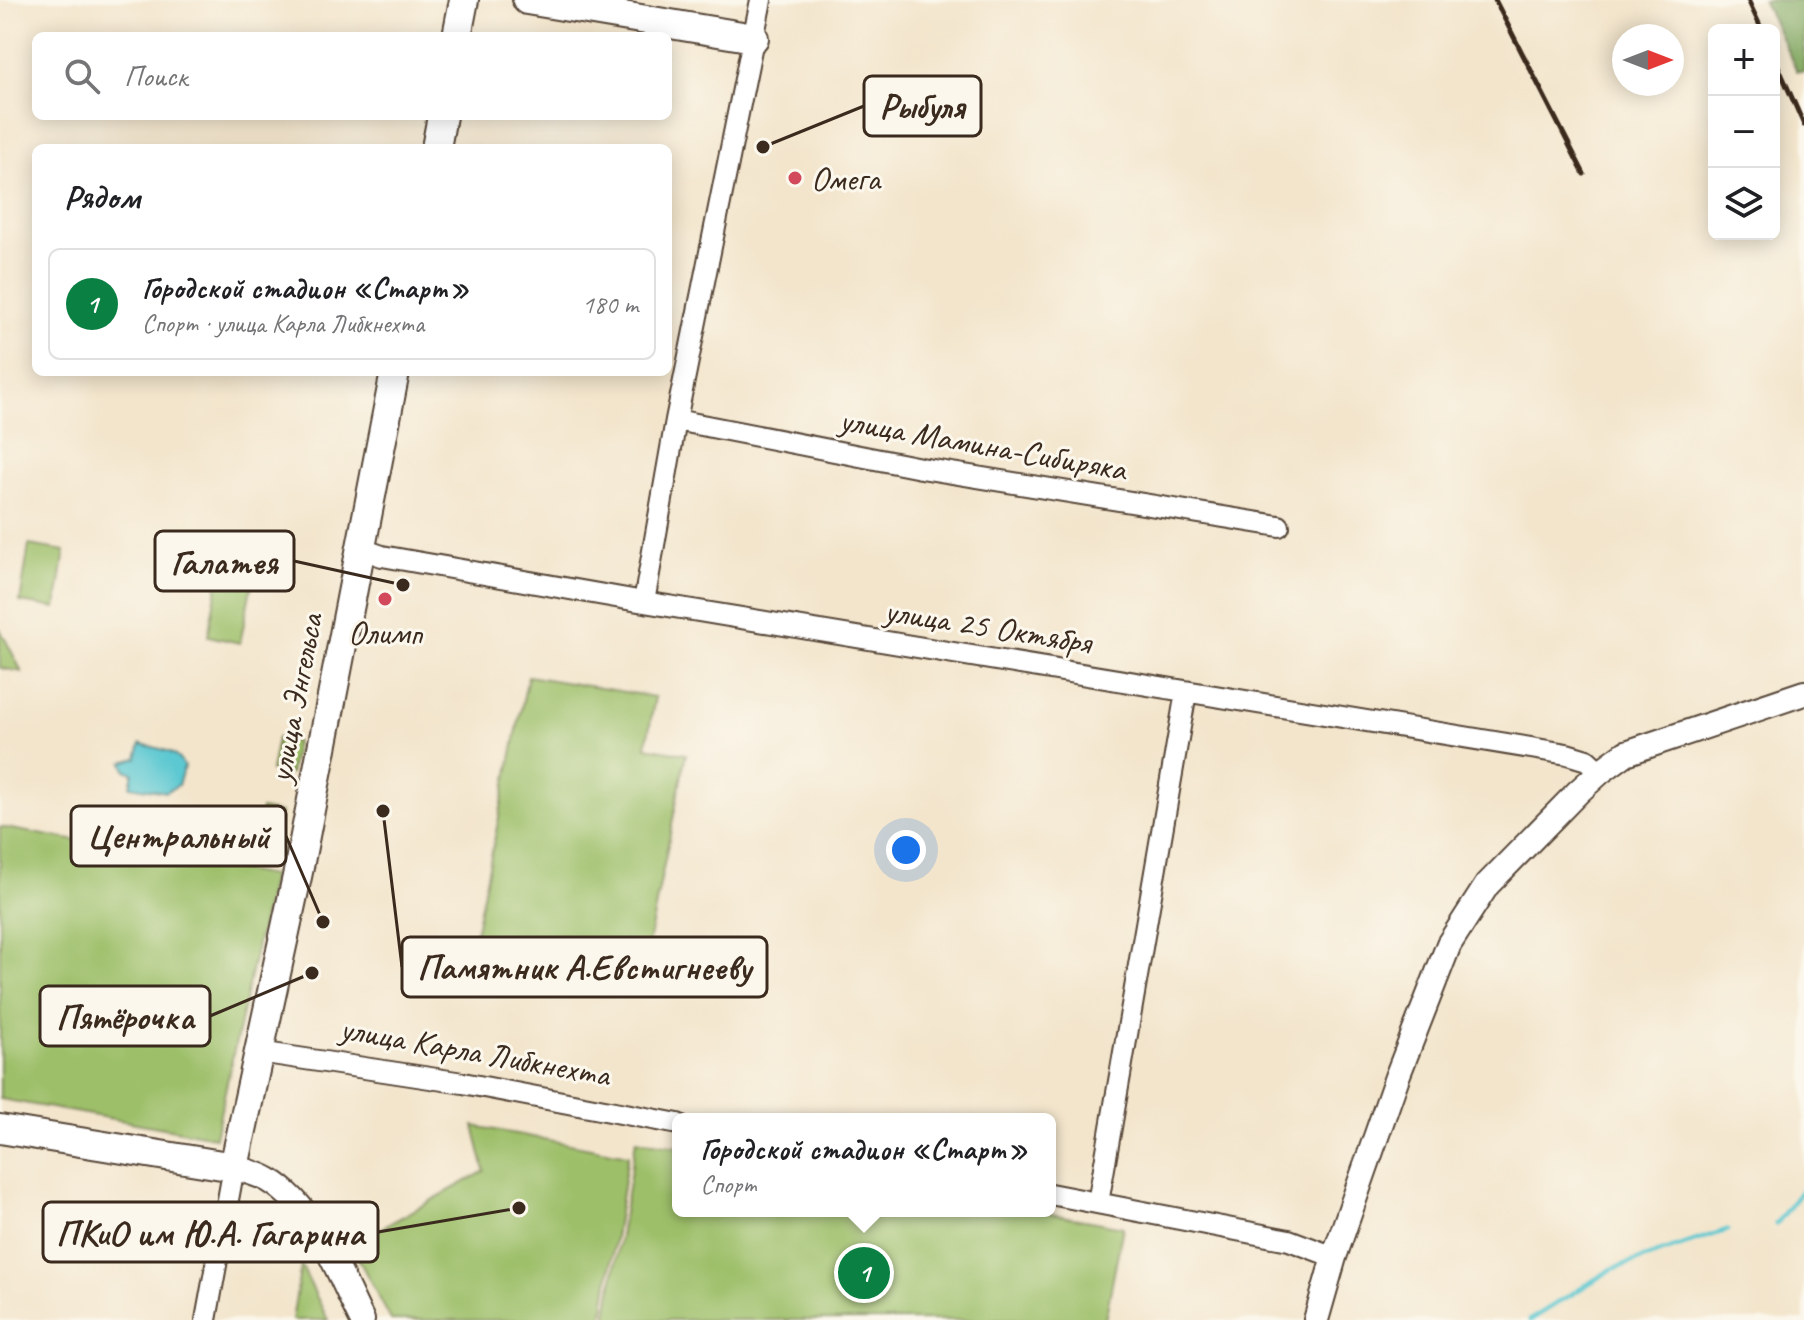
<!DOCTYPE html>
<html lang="ru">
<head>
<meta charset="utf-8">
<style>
  body { margin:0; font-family:Caveat,sans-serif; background:#f6f6f6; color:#202124 }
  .controls { position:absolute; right:24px; top:24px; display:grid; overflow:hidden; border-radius:12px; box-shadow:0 4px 20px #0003 }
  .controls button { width:72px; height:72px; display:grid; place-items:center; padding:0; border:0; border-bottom:2px solid #e0e0e0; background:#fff; color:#202124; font:40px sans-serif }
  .compass { position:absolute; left:1612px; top:24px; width:72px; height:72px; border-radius:50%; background:#fff; box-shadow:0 4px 20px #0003; rotate:90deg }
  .you { position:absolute; left:906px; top:850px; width:28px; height:28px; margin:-20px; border:6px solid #fff; border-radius:50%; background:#1a73e8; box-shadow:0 0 0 12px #1a73e833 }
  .badge { display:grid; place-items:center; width:52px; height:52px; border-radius:50%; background:#0b8043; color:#fff; font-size:26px; font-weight:700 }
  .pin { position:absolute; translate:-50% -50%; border:4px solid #fff; box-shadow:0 2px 8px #0006 }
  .popup { position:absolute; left:672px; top:1113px; width:384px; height:104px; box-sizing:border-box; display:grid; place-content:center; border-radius:12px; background:#fff; filter:drop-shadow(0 2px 6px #0005); font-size:26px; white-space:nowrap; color:#757577 }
  .popup b { font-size:30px; color:#202124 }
  .popup::after { content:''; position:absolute; left:50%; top:100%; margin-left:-16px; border:16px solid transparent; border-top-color:#fff }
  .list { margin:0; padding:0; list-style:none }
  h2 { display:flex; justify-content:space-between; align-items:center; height:104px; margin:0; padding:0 32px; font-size:34px }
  h2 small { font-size:26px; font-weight:400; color:#757577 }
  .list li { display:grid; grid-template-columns:52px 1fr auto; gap:24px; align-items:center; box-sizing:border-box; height:112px; margin:0 16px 16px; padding:0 16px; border:2px solid #e0e0e0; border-radius:12px }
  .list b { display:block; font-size:30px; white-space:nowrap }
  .list p { margin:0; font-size:26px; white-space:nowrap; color:#757577 }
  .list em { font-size:26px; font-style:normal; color:#757577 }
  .icon { flex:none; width:44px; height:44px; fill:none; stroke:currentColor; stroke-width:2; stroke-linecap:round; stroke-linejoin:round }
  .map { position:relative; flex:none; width:1804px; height:1320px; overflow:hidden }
  .search { position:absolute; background:#fff; box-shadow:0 4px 20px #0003; left:32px; top:32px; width:640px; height:88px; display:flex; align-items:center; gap:20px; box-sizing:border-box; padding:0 28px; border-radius:12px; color:#757577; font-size:30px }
  .panel { position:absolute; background:#fff; box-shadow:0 4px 20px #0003; left:32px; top:144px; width:640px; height:232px; border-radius:12px }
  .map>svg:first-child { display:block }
</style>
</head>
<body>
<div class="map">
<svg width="1804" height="1320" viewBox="0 0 1804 1320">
  <rect width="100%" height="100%" fill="#fbf7ec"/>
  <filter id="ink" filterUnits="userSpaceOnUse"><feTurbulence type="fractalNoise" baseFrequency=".0125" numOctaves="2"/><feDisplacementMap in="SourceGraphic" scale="16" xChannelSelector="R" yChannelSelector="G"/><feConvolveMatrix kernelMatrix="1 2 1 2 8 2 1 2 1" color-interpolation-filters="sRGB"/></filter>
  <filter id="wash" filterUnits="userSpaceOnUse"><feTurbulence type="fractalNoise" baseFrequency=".006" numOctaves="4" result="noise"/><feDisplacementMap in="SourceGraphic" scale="32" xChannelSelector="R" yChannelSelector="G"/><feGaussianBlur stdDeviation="1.8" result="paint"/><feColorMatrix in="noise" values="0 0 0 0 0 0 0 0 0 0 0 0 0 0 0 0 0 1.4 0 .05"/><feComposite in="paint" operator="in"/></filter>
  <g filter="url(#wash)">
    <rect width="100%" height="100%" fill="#f3e5cc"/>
    <!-- green -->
    <path fill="#9dbf69" stroke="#6c7444" stroke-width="2" d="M 29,545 L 65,551 L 56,608 L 20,602 Z
      M 220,571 L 253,578 L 240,643 L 208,636 Z
      M 0,629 L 22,672 L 0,668 Z
      M 528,676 L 655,697 L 646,747 L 686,754 L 644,964 L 475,934 Z
      M 277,738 L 296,742 L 290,774 L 271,771 Z
      M 261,809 L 281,813 L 275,845 L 255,842 Z
      M 0,827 L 272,876 L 215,1137 L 0,1099 Z
      M 474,1126 L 628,1155 L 602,1320 L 391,1320 L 351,1245 L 485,1171 Z
      M 636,1140 L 678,1147 L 678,1211 L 1035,1211 L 1123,1227 L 1105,1320 L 606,1320 Z
      M 301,1265 L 328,1320 L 292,1320 Z"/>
    <!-- forest -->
    <path fill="#7ea65d" stroke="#5c683e" stroke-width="2" d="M 1763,0 L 1804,0 L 1804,72 L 1797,71 Z"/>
    <!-- water -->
    <path fill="#5cc8d1" stroke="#4c7978" stroke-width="2" d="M 141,744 C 159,749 175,749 184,767 L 178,785 L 166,792 L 130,786 L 133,773 L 126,770 L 123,762 L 137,758 Z"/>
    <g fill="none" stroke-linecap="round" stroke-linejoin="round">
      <!-- stream -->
      <path stroke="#5cc8d1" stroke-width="5" d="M 1776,1224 L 1804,1188
        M 1530,1320 L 1612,1269 L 1727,1230"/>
    </g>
  </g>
  <g filter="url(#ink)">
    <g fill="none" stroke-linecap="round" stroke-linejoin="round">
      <!-- minor casing -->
      <g stroke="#574638" stroke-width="24">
        <path id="minor" d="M 676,420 L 921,468 L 1279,526
          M 362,549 L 382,556 L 644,602 L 1567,754 L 1587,760 L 1600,772
          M 644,602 L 676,420 L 761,0
          M 259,1052 L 463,1083 L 678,1124
          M 1050,1194 L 1289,1240 L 1334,1257
          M 1098,1203 L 1186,692
          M 206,1320 L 234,1167"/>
      </g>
      <!-- tertiary casing -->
      <g stroke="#574638" stroke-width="28">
        <path id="tertiary" d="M 234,1167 C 245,1171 259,1174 269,1180 C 317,1209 338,1273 362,1320
          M 1316,1320 L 1334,1257 L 1397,1077 L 1449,944 L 1487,885 L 1578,792 L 1600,772 L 1626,753 L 1804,693"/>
      </g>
      <!-- secondary casing -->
      <g stroke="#574638" stroke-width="32">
        <path id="secondary" d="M 527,0 L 754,38
          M 457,36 L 464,0
          M 436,148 L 442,116
          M 0,1129 L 234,1167 L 298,872 L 395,372"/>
      </g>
      <!-- minor -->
      <use href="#minor" stroke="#fff" stroke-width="20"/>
      <!-- tertiary -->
      <use href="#tertiary" stroke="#fff" stroke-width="24"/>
      <!-- secondary -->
      <use href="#secondary" stroke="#fff" stroke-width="28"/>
      <!-- rail -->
      <path stroke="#3b2a1e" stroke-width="5" d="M 1495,0 L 1584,174
        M 1748,0 L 1762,30
        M 1774,57 L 1804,125"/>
    </g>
  </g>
  <!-- markers -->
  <g fill="#d1495b" stroke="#fbf7ec" stroke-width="3">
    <circle cx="795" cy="178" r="8"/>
    <circle cx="385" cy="599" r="8"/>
  </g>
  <g text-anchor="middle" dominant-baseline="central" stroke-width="6" stroke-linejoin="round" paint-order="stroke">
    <!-- poi labels -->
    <g font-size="34" fill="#3b2a1e" stroke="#fbf7ec" text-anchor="start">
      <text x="811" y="178">Омега</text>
      <text x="385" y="632" text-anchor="middle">Олимп</text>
    </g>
    <!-- street labels -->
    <g font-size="34" fill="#3b2a1e" stroke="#fbf7ec">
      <text transform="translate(983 444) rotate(10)">улица Мамина-Сибиряка</text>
      <text transform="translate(988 626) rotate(9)">улица 25 Октября</text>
      <text transform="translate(295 698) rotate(-79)">улица Энгельса</text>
      <text transform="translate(475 1051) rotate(10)">улица Карла Либкнехта</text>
    </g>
  </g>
  <!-- callouts -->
  <path fill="none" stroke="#3b2a1e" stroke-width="3" d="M763 147L864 106M403 585L294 561M323 922L286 836M383 811L402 967M312 973L210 1016M519 1208L378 1232"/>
  <g fill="#3b2a1e" stroke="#fbf7ec" stroke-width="3">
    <circle cx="763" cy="147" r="8"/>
    <circle cx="403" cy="585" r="8"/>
    <circle cx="323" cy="922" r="8"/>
    <circle cx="383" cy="811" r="8"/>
    <circle cx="312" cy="973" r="8"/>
    <circle cx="519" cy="1208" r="8"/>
  </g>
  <g fill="#fbf7ec" stroke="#3b2a1e" stroke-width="3">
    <rect x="864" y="76" width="117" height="60" rx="8"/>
    <rect x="155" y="531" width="139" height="60" rx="8"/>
    <rect x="71" y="806" width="215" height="60" rx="8"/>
    <rect x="402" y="937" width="365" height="60" rx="8"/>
    <rect x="40" y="986" width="170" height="60" rx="8"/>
    <rect x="43" y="1202" width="335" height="60" rx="8"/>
  </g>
  <g font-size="36" text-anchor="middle" font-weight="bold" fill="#3b2a1e">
    <text x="922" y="118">Рыбуля</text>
    <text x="224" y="574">Галатея</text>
    <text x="178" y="848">Центральный</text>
    <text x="584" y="979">Памятник А.Евстигнееву</text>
    <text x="125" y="1029">Пятёрочка</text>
    <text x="210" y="1245">ПКиО им Ю.А. Гагарина</text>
  </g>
</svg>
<div class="controls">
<button>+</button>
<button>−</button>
<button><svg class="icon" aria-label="layers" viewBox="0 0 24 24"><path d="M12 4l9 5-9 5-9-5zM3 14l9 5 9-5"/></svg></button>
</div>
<svg class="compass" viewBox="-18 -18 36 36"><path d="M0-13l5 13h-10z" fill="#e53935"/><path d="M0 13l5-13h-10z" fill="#757577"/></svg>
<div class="you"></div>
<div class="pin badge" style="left:864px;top:1273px">1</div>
<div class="popup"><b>Городской стадион «Старт»</b>Спорт</div>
<div class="search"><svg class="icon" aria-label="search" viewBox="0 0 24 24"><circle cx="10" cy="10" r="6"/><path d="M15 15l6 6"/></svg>Поиск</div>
<section class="panel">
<h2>Рядом<small></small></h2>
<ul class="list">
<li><span class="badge">1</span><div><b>Городской стадион «Старт»</b><p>Спорт · улица Карла Либкнехта</p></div><em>180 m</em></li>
</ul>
</section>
</div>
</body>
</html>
